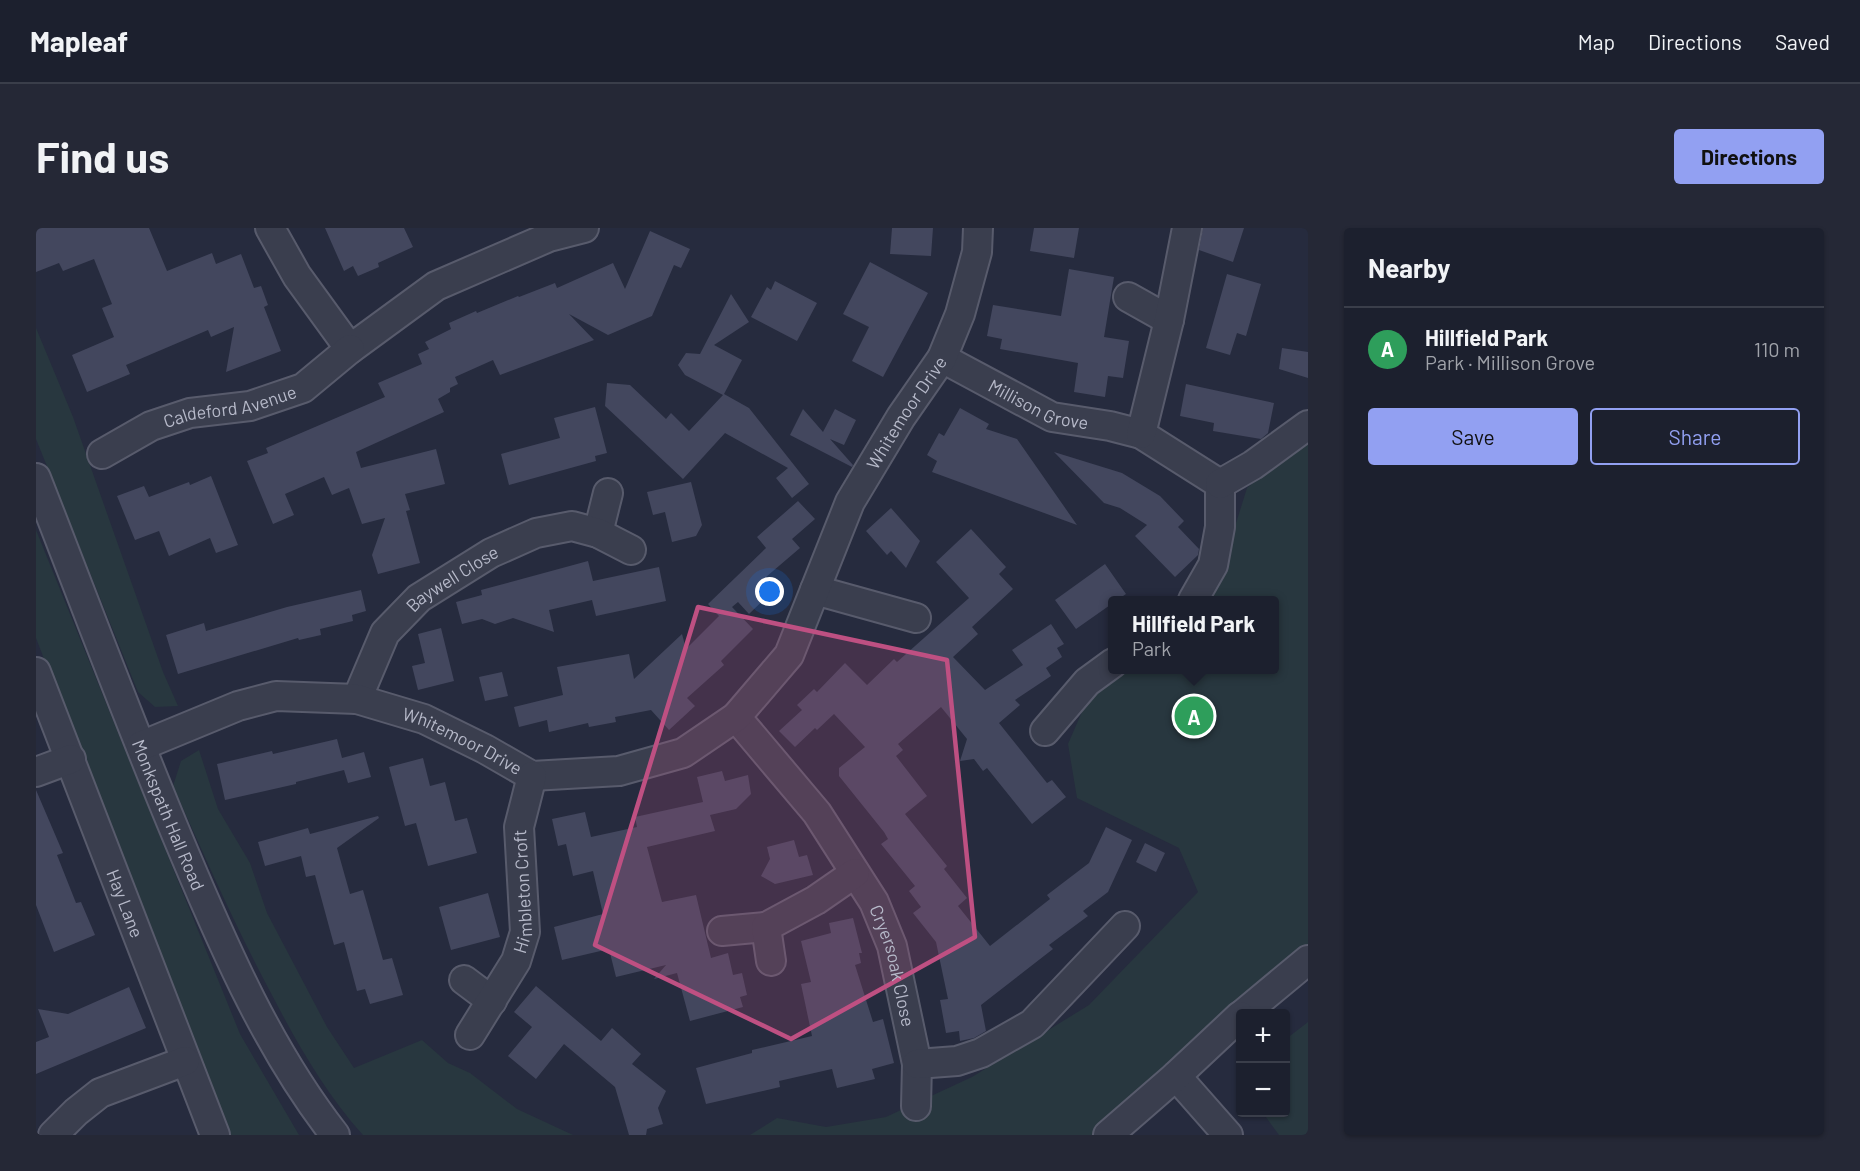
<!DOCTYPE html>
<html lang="en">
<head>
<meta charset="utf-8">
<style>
  body { margin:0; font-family:Barlow,sans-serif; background:#252836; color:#f1f3f6 }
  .controls { position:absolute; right:18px; bottom:18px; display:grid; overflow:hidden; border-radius:6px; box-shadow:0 2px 4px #0004 }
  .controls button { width:54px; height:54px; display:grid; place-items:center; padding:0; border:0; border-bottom:2px solid #3a3e4a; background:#1c202e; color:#f1f3f6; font:30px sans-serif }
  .you { position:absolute; left:734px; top:364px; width:21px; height:21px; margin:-15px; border:4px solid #fff; border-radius:50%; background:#1a73e8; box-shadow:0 0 0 9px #1a73e833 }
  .badge { display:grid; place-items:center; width:39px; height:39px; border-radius:50%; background:#92a0f2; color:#fff; font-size:20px; font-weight:700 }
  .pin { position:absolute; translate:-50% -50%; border:3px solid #fff; box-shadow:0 2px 6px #0006 }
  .popup { position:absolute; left:1072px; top:368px; width:171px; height:78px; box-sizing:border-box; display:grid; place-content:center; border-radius:6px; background:#1c202e; filter:drop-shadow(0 2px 4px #0005); font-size:20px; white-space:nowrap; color:#a0a3aa }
  .popup b { font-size:22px; color:#f1f3f6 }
  .popup::after { content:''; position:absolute; left:50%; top:100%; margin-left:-12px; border:12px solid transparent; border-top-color:#1c202e }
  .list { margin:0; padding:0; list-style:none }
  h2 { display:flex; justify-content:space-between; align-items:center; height:78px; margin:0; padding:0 24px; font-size:26px }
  h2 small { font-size:20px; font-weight:400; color:#a0a3aa }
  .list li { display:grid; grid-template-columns:39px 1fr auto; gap:18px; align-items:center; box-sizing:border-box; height:84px; padding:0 24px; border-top:2px solid #3a3e4a }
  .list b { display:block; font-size:22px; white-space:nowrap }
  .list p { margin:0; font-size:20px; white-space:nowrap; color:#a0a3aa }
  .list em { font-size:20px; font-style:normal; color:#a0a3aa }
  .actions { display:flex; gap:12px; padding:18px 24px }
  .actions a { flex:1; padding:14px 0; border:2px solid #92a0f2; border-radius:6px; text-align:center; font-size:21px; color:#92a0f2 }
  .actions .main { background:#92a0f2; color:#111 }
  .map { position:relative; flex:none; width:1272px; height:907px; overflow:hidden; border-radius:6px }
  header { display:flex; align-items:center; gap:36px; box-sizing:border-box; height:84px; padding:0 30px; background:#1c202e; border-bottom:2px solid #3a3e4a }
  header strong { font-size:28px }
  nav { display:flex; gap:33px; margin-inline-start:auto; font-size:21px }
  .intro { display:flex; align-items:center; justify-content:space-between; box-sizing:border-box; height:144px; padding:0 36px }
  h1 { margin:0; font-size:42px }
  .button { padding:15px 27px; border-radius:6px; background:#92a0f2; color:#111; font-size:21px; font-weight:700 }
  main { display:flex; gap:36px; padding:0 36px }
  aside { flex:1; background:#1c202e; border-radius:6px; box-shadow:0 2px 4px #0004 }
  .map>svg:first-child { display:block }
</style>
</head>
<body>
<header>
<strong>Mapleaf</strong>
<nav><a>Map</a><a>Directions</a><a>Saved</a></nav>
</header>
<div class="intro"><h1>Find us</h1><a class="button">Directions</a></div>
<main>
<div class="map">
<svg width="1272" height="907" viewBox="0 0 1272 907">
  <rect width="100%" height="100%" fill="#262b3e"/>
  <!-- green -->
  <path fill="#28373f" d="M 0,100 L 37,189 L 127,444 L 142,478 L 119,479 L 102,464 L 0,211 Z
    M 1272,205 L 1272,719 L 1118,851 L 1057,907 L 714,907 L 741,890 L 790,899 L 850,889 L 936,849 L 1053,777 L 1162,664 L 1143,620 L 1041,570 L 1032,516 L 1056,461 L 1083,442 L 1239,442 L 1239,372 L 1176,372 L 1211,260 Z
    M 0,302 L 204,806 L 263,907 L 191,907 L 0,410 Z
    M 163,522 L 182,581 L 214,635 L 231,685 L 291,799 L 318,840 L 386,812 L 412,835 L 434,845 L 481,881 L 537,907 L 327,907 C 290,866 262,817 237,769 C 200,700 169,629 137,558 L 145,533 Z
    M 1272,794 L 1272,907 L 1243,907 L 1227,885 L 1250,884 L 1250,811 Z"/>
  <!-- building -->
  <path fill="#43475e" d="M 0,0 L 113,0 L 131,43 L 176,25 L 180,36 L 205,26 L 218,60 L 225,58 L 232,77 L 228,79 L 245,123 L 190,144 L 198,99 L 175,109 L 172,102 L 90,137 L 94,146 L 51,164 L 36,127 L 78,109 L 66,80 L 76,76 L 58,31 L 27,43 L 23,35 L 0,44 Z
    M 289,0 L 368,0 L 377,19 L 342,35 L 343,39 L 322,48 L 317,38 L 308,43 Z
    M 856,0 L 897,0 L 895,28 L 854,26 Z
    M 998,0 L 1043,0 L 1038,30 L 994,23 Z
    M 1167,0 L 1208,0 L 1197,34 L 1163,22 Z
    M 614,3 L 654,21 L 645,40 L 638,37 L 616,88 L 572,107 L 533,86 L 558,112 L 464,147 L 457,132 L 419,149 L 422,156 L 414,160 L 414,164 L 402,171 L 408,184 L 320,224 L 325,240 L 400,221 L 409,256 L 369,266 L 374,282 L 370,283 L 384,335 L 342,346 L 336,327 L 349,290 L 326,296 L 313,260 L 296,267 L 288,249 L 249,266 L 258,287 L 237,296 L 211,233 L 232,225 L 230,220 L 349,169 L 342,155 L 386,136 L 382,126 L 393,121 L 389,114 L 415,101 L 413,95 L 440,83 L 441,85 L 482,68 L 483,69 L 519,55 L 521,60 L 577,35 L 589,61 Z
    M 834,34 L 892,65 L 847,149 L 816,133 L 833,99 L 807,86 Z
    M 1033,41 L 1078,49 L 1068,109 L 1093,113 L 1087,150 L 1072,148 L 1069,169 L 1038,164 L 1042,135 L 964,121 L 966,111 L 951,108 L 957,77 L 1025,88 Z
    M 1191,46 L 1225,56 L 1210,108 L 1201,105 L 1194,127 L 1170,120 Z
    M 739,53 L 781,75 L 761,113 L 715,89 L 731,59 L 735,62 Z
    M 695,66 L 713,94 L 678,117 L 706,132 L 688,166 L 713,180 L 773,256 L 756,270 L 740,250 L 752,240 L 689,205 L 647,251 L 569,178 L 571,155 L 594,157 L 630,191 L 635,185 L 653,203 L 687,167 L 649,147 L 642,137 L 650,125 L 664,126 Z
    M 1246,120 L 1272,124 L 1272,150 L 1243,141 Z
    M 1150,156 L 1238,175 L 1232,205 L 1225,211 L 1177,203 L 1178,195 L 1144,188 Z
    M 559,179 L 571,225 L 559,228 L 560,233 L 473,257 L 465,226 L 524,210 L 518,190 Z
    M 924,180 L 953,196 L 950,201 L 981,211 L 1041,297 L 896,244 L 901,233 L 891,227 L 903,205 L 908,208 Z
    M 767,181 L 787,204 L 799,181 L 820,192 L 808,217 L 794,211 L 817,237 L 816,239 L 754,207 Z
    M 1018,224 L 1086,245 L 1124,268 L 1148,293 L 1142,299 L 1163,321 L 1162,327 L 1139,349 L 1099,308 L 1111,297 L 1084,280 L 1068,275 Z
    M 175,248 L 202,317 L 180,325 L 174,310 L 133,328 L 123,303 L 99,312 L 81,268 L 108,258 L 113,269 L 153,254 L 154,257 Z
    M 655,254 L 666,297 L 660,308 L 636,314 L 629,284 L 617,287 L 611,264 Z
    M 762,273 L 779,291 L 756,311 L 764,320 L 730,349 L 740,360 L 713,386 L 702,374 L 696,379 L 717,401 L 685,433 L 688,437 L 651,470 L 659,478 L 633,502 L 615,482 L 579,489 L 580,494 L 553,499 L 552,495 L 513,504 L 511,492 L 483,499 L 478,479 L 527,467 L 521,439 L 593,426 L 598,451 L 646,406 L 650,421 L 683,388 L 672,376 L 730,320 L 721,309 Z
    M 855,280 L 884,313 L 870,340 L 855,323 L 851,327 L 830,303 Z
    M 935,301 L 970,339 L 963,346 L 977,361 L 936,399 L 942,406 L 917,429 L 949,462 L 987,437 L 976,422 L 1015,396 L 1028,416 L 1021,420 L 1026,429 L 1010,440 L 1015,448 L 979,472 L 984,477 L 963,495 L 1011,555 L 1016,552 L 1030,569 L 996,596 L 951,540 L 947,543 L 938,531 L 924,533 L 931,511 L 905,479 L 862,516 L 867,522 L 860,528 L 891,568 L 869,586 L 911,638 L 908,641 L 931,670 L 922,678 L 954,718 L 1014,671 L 1011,667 L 1053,635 L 1070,599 L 1096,612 L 1072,664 L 1047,683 L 1052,688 L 1013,717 L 1017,721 L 945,777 L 950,803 L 938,810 L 924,813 L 923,803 L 910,805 L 904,772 L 912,771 L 900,714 L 877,685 L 885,679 L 873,663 L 879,658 L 845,616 L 852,611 L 848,604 L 803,548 L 803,540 L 829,519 L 798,486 L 781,502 L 779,500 L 759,519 L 743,503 L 766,482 L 761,477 L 778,461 L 781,464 L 809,435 L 831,457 L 858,431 L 861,434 L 933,370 L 900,334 Z
    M 552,333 L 557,353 L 623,339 L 630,373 L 560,388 L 556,372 L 513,382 L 518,404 L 477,390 L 459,396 L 446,391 L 426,396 L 420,374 L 446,367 L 445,362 Z
    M 1069,336 L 1090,366 L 1081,372 L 1077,372 L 1077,375 L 1040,401 L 1019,372 Z
    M 325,362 L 330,383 L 316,387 L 317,393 L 284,401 L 285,407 L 263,412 L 262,410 L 142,446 L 130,407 L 168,395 L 170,403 L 251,379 Z
    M 405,400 L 418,453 L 382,462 L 376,438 L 389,435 L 382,406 Z
    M 466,444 L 472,468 L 449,473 L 443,449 Z
    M 301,511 L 306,530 L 328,524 L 335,549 L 312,555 L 308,542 L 260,554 L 260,556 L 189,572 L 181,536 L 236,523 L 237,526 Z
    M 387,530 L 394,558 L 409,554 L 419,593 L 431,590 L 441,625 L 392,638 L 380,595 L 369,598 L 353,539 Z
    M 686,543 L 689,553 L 712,547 L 715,566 L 700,581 L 674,587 L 679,603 L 611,619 L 626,674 L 660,667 L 675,730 L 692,725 L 697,747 L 706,745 L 711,767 L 704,769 L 707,779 L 654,793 L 641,745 L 618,751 L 630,737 L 580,749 L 573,721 L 526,732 L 518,699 L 567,686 L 557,643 L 537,648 L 530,616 L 522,618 L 516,591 L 549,584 L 555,609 L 601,599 L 599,589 L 667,574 L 661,549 Z
    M 0,562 L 27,625 L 21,627 L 40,675 L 45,674 L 59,707 L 18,724 L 0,677 Z
    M 342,588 L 343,590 L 301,620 L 314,666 L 327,662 L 347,732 L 356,730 L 367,767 L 334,776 L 329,761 L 321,763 L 308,714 L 298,717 L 279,647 L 270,649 L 265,628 L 229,638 L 222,614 L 272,600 L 274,606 Z
    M 758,612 L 763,629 L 771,627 L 777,647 L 739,656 L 725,648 L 734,631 L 731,619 Z
    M 1109,615 L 1129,625 L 1120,644 L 1100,634 Z
    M 452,665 L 464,709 L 415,722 L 403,679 Z
    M 817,690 L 826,725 L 823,725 L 825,735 L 819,737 L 837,794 L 847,791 L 858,835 L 836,841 L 839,851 L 801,860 L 796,841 L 743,853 L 744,859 L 670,876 L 660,840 L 716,825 L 716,822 L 776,808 L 765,756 L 775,754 L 765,713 L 795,705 L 793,695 Z
    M 500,758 L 565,813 L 576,800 L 605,826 L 596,836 L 630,863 L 622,880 L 627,896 L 611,901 L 610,907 L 593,907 L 579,859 L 528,816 L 500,851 L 472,828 L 496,799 L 478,784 Z
    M 93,759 L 110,800 L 0,846 L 0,814 L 13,809 L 2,781 L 32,786 Z"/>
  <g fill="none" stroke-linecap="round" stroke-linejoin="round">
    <!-- minor casing -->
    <g stroke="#585b6c" stroke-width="32">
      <g id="minor">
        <path d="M 234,0 L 261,48 L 314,121 L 400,58 L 513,9 L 548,0"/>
        <path d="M 1092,69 L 1133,92"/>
        <path id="s1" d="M 906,130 L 1016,189 L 1074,198 L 1105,206 L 1184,256 L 1184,299 L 1177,337 L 1157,372"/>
        <path d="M 1105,206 L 1133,92 L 1151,0"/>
        <path id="s2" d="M 66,226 L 115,198 L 154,185 L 214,178 L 267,160 L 314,121"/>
        <path id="s3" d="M 0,250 C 49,375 96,502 149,627 C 190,724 234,824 299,907"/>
        <path d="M 1184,256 L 1217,237 L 1272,197"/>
        <path d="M 562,305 L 572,265"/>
        <path d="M 779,362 L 880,390"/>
        <path id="s4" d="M 0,444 L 179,907"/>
        <path id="s5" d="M 321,471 L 349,405 L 383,370 L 455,325 L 500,305 L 536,298 L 562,305 L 595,322"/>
        <path id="s6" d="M 700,489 L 781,585 L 838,674 L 856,718 L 881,836 L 880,878"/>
        <path d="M 1009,503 L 1051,454 L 1077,435"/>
        <path id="s7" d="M 105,518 L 202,478 L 240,468 L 321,471 L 388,491 L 449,521 L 496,548 L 583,543 L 647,525 L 700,489 L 753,427 L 814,274 L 865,189 L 906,130 L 924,86 L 941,24 L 942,0"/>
        <path d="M 0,544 L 35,531"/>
        <path d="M 686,703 L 730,699"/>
        <path d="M 735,733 L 730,699 L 780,672 L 819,645"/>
        <path d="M 428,752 L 456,773"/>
        <path d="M 1207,786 L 1272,732"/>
        <path id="s8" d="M 434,807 L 480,733 L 489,704 L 483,599 L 496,548"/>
        <path d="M 881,836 L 921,833 L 945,825 L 996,796 L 1089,698"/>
        <path d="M 1140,848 L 1192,907"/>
        <path d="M 17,907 L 40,884 L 64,865 L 149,833"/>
        <path d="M 1072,907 L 1140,848 L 1204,788"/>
      </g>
    </g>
    <!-- minor -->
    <use href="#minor" stroke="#3a3e4e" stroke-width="28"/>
  </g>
  <!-- marked area -->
  <path fill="#be5082" fill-opacity="0.2" stroke="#be5082" stroke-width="4.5" stroke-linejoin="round" d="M 662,379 L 911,432 L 939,709 L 755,811 L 559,717 Z"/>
  <g text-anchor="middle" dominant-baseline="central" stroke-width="5" stroke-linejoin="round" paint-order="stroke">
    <!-- street labels -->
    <g font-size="18" fill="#b6b9c9" stroke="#1f2233">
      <text stroke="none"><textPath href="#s1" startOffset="108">Millison Grove</textPath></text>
      <text stroke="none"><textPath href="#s2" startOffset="138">Caldeford Avenue</textPath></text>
      <text stroke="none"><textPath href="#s7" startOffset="987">Whitemoor Drive</textPath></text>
      <text stroke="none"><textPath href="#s5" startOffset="159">Baywell Close</textPath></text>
      <text stroke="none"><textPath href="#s7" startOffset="339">Whitemoor Drive</textPath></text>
      <text stroke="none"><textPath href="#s3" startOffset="362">Monkspath Hall Road</textPath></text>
      <text stroke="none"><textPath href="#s8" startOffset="158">Himbleton Croft</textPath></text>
      <text stroke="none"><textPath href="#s4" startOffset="248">Hay Lane</textPath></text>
      <text stroke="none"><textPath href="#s6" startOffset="298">Cryersoak Close</textPath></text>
    </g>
  </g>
</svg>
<div class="controls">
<button>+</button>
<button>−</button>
</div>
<div class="you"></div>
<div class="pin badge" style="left:1158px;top:488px;background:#2e9e5b">A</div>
<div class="popup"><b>Hillfield Park</b>Park</div>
</div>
<aside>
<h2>Nearby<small></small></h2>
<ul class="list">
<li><span class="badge" style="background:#2e9e5b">A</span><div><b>Hillfield Park</b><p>Park · Millison Grove</p></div><em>110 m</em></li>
</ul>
<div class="actions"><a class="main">Save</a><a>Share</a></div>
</aside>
</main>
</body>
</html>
